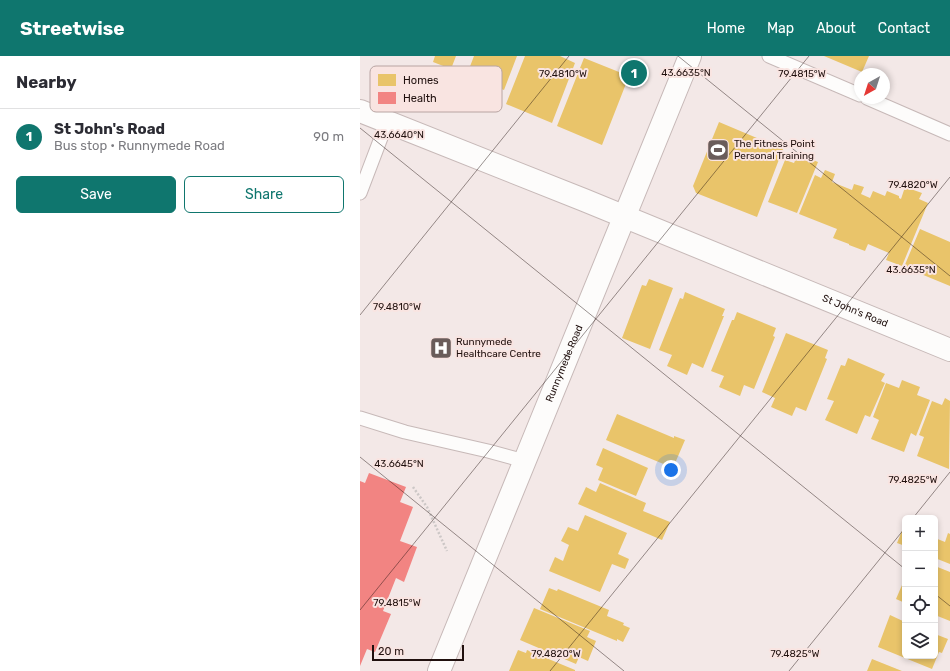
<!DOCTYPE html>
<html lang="en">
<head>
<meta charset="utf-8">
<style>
  body { margin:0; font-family:Rubik,sans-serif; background:#f2f2f3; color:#2b2b33 }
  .controls { position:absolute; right:12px; bottom:12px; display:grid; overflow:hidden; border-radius:6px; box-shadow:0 2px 6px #0003 }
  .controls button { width:36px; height:36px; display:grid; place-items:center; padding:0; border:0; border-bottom:1px solid #e1e1e2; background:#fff; color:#2b2b33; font:20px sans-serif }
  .compass { position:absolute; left:494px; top:12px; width:36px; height:36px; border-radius:50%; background:#fff; box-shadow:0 2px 6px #0003; rotate:219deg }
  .scale { position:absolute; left:12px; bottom:10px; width:92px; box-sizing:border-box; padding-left:4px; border:2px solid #20100e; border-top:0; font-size:11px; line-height:14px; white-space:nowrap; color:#20100e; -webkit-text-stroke:3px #f9e4e1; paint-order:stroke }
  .you { position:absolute; left:311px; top:414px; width:14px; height:14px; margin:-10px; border:3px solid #fff; border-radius:50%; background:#1a73e8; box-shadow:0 0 0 6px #1a73e833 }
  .badge { display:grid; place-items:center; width:26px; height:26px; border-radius:50%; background:#0f766e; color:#fff; font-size:13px; font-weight:700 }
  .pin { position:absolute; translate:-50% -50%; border:2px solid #fff; box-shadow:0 1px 4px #0006 }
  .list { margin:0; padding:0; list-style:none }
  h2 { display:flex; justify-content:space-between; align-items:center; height:52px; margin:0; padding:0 16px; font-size:17px }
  h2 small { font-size:13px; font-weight:400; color:#7c7c81 }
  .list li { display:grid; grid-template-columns:26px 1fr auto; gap:12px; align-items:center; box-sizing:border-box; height:56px; padding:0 16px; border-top:1px solid #e1e1e2 }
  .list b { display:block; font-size:15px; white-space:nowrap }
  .list p { margin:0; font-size:13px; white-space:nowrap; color:#7c7c81 }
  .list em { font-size:13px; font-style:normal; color:#7c7c81 }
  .actions { display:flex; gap:8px; padding:12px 16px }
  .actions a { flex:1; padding:9px 0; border:1px solid #0f766e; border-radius:6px; text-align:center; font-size:14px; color:#0f766e }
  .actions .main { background:#0f766e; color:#fff }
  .icon { flex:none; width:22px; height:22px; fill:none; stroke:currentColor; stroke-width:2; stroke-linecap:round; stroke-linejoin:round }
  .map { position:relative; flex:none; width:590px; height:615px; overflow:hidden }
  header { display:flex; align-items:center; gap:24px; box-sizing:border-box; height:56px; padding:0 20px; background:#0f766e; color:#fff }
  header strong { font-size:19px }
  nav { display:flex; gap:22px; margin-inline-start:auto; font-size:14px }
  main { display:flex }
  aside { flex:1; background:#fff }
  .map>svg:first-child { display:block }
</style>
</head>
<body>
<header>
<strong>Streetwise</strong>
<nav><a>Home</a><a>Map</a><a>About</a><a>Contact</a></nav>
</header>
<main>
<aside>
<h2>Nearby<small></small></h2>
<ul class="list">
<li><span class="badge">1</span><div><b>St John's Road</b><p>Bus stop · Runnymede Road</p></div><em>90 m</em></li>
</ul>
<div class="actions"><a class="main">Save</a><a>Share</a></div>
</aside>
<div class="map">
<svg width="590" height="615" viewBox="0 0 590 615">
  <rect width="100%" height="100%" fill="#f3e8e7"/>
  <!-- homes -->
  <path fill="#e9c46a" d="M 75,0 L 96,0 L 91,13 L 73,6 Z
    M 114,0 L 157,0 L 144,34 L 110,21 L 113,14 L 109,13 Z
    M 165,0 L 200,0 L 215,7 L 192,67 L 146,48 Z
    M 464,0 L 509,0 L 502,16 Z
    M 224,2 L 269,20 L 242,89 L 197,70 Z
    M 359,66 L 423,93 L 397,161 L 336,137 L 333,130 Z
    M 438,98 L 458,106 L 437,157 L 408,146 L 425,104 L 434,107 Z
    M 465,114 L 475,118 L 472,126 L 492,134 L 494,128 L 504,131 L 501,138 L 510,142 L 513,135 L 525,140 L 527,135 L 539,140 L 539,142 L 541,143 L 545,131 L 562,137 L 559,143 L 568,147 L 542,210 L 526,204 L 529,197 L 508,188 L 505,195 L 489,189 L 489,188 L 473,182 L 477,173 L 439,158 L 455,119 L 461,122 Z
    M 560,173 L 590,186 L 590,230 L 544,211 Z
    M 289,223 L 313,232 L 290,293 L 262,282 L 282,229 L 286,230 Z
    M 325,236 L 365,253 L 362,260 L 364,260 L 343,312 L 332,307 L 327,319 L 307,310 L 312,299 L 299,294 L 320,242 L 323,243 Z
    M 377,256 L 416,272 L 413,280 L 415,281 L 394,333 L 384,329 L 380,340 L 359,331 L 364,320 L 351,315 L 372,264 L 374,264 Z
    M 426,277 L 468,294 L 465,302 L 467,303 L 446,355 L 436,351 L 432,360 L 411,351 L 415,342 L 402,336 Z
    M 488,302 L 525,318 L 521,325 L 525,327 L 510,361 L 505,359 L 497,378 L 465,364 L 474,345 L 467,343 L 481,309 L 485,310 Z
    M 542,324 L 560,331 L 557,339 L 570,344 L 556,380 L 551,377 L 544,396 L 511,383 L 519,364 L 513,361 L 526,327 L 539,332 Z
    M 585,342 L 590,345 L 589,413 L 557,400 L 564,381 L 559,379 L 572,345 L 582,349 Z
    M 257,358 L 314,382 L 314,380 L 325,384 L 313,412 L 246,384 Z
    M 243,392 L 288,412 L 276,440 L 238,424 L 243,412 L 236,409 Z
    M 240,427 L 286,447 L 283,455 L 310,466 L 302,484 L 218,448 L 226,431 L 236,436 Z
    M 225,459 L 267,477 L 258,498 L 269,503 L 265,513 L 252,508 L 240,536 L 189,515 L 195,501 L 203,505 L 209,489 L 201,485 L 208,471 L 218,475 Z
    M 544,470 L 545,470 L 545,490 L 537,487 Z
    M 588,477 L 590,478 L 590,508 L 575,502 L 575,482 L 585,486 Z
    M 575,510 L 590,516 L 590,565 L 575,559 Z
    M 545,522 L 545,547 L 536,543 Z
    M 189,532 L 197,535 L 198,533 L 249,554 L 247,560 L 264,567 L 263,569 L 270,572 L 263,586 L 257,583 L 257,585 L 180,553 Z
    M 174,552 L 230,575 L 227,581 L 236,585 L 228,605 L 219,601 L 216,608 L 160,584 Z
    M 530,559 L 545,566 L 545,600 L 575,600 L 575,578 L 588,583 L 582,597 L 579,596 L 572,613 L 518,591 Z
    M 158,594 L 166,597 L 167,594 L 215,614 L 215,615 L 149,615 Z
    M 512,603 L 542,615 L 507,615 Z"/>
  <!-- health -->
  <path fill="#f28482" d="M 9,417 L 46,431 L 40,446 L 53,451 L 40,485 L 57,491 L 44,526 L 36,522 L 23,555 L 31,558 L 15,596 L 7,593 L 0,610 L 0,425 L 5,427 Z"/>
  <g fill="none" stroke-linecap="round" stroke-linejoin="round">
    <!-- lane casing -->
    <g stroke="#c7b9b8" stroke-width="15">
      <path id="lane" d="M 409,0 L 500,39
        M 507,42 L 590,78
        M 0,137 L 27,66
        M 0,362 L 45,376 L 128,395 L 165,405"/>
    </g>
    <!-- street casing -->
    <g stroke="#c7b9b8" stroke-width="24">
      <g id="street">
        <path id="s1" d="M 0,55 L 224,144 L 590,294"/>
      </g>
    </g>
    <!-- secondary casing -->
    <g stroke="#c7b9b8" stroke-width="24">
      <g id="secondary">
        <path id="s2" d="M 79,615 L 330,0"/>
      </g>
    </g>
    <!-- path -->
    <path stroke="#ccc7c6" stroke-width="2.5" stroke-dasharray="2 2" stroke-linecap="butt" d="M 53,431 L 67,451 L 87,495"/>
    <!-- lane -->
    <use href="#lane" stroke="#fdfcfb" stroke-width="13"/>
    <!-- street -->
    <use href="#street" stroke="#fdfcfb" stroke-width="22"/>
    <!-- secondary -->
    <use href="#secondary" stroke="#fdfcfb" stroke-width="22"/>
  </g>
  <!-- ticks -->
  <path fill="none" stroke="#20100e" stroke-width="1" stroke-opacity="0.45" d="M 318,0 L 590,220M 0,72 L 545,513M 0,259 L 209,0M 0,401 L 264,615M 553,462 L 590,416M 575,538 L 590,550M 0,554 L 449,0M 190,615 L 590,121M 429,615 L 545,472"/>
  <!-- icons -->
  <defs>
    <g id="stadium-square" transform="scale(1.15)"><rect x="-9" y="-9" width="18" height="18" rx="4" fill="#6a5c5a" stroke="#f9e4e1"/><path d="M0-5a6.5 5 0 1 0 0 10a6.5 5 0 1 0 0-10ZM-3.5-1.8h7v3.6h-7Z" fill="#fff"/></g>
    <g id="hospital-square" transform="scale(1.15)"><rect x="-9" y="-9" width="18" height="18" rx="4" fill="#6a5c5a" stroke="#f9e4e1"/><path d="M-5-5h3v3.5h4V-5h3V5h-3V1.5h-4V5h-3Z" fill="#fff"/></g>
  </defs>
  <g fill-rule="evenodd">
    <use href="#stadium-square" x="358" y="94"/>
    <use href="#hospital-square" x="81" y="292"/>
  </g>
  <g text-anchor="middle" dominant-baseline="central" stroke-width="4" stroke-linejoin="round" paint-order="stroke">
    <!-- poi labels -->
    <g font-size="10" fill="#20100e" stroke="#f9e4e1" text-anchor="start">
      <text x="374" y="88">The Fitness Point<tspan x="374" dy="12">Personal Training</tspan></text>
      <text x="96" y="286">Runnymede<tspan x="96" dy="12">Healthcare Centre</tspan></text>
    </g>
    <!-- street labels -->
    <g font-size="10" fill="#20100e" stroke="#f9e4e1">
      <text stroke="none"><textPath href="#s1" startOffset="534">St John's Road</textPath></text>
      <text stroke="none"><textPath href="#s2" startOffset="332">Runnymede Road</textPath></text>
    </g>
  </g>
  <!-- legend -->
  <rect x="10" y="10" width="132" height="46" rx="6" fill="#f9e4e1" stroke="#b8a4a2" stroke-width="1"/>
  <rect x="18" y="18" width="18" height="12" fill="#e9c46a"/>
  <rect x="18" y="36" width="18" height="12" fill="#f28482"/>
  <g font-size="11" fill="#20100e">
    <text x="43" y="28">Homes</text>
    <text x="43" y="46">Health</text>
  </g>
  <g font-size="10" text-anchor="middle" fill="#20100e" stroke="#f9e4e1" stroke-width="4" stroke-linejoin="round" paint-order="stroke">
    <text x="326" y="20">43.6635°N</text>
    <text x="203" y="21">79.4810°W</text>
    <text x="442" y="21">79.4815°W</text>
    <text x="39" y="82">43.6640°N</text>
    <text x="553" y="132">79.4820°W</text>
    <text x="551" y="217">43.6635°N</text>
    <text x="37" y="254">79.4810°W</text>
    <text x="39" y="411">43.6645°N</text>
    <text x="553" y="427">79.4825°W</text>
    <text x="37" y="550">79.4815°W</text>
    <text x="196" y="601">79.4820°W</text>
    <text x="435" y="601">79.4825°W</text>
  </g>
</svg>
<div class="controls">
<button>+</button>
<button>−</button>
<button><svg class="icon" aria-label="locate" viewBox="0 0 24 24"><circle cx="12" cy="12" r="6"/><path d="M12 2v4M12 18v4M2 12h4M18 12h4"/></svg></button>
<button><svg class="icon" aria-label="layers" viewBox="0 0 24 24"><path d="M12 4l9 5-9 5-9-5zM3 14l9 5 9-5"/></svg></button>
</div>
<svg class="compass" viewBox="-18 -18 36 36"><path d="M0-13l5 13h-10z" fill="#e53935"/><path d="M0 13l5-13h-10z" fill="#7c7c81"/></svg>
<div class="scale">20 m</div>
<div class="you"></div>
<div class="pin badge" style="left:274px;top:17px">1</div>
</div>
</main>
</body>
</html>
